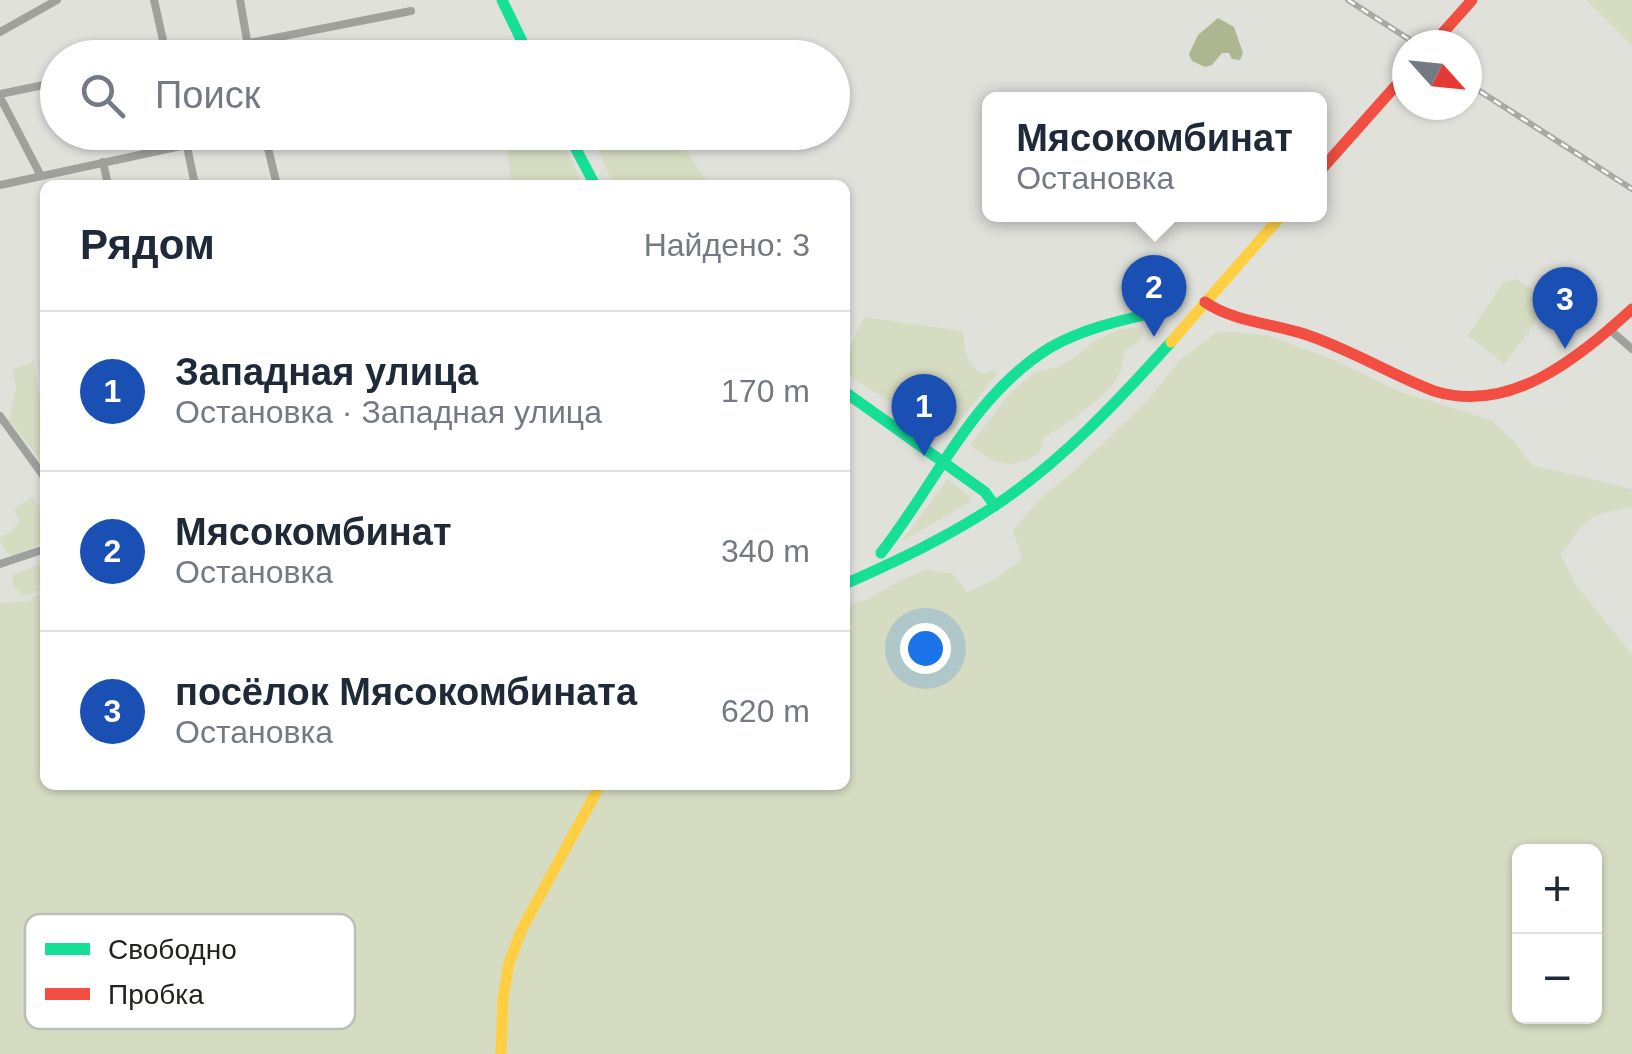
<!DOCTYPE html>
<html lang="ru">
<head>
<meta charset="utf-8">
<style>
  body { margin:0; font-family:Arial,sans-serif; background:#f6f6f7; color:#1f2937 }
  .controls { position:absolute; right:30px; bottom:30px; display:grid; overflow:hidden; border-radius:15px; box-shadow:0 2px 8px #0004 }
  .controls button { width:90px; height:90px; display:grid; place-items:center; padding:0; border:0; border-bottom:2px solid #e0e1e3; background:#fff; color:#1f2937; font:50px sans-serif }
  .compass { position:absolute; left:1392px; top:30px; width:90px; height:90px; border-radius:50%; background:#fff; box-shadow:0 2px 8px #0004; rotate:117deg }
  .you { position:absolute; left:925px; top:648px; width:35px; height:35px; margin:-25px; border:8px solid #fff; border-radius:50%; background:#1a73e8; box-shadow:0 0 0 15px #1a73e833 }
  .badge { display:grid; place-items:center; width:65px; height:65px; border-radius:50%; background:#646560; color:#fff; font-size:32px; font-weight:700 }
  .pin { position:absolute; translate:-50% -82px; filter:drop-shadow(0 2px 5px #0008) }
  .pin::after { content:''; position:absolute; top:52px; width:35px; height:30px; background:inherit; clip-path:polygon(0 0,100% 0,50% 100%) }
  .popup { position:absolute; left:982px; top:92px; width:345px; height:130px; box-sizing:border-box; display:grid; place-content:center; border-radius:15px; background:#fff; filter:drop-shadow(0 2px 8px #0005); font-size:32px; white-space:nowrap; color:#747a83 }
  .popup b { font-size:38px; color:#1f2937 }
  .popup::after { content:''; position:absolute; left:50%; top:100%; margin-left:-20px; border:20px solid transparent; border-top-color:#fff }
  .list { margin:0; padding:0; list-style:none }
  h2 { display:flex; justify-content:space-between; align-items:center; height:130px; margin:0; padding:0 40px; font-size:42px }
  h2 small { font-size:32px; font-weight:400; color:#747a83 }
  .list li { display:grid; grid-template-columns:65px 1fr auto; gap:30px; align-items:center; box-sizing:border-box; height:160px; padding:0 40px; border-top:2px solid #e0e1e3 }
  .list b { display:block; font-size:38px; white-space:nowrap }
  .list p { margin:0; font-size:32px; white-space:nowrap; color:#747a83 }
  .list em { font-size:32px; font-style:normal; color:#747a83 }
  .icon { flex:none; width:55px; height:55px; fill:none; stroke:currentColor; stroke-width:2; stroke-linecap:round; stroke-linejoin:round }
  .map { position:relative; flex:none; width:1632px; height:1054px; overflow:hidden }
  .search { position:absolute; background:#fff; box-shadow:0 2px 8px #0004; left:40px; top:40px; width:810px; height:110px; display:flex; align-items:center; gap:25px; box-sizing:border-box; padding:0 35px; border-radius:55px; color:#747a83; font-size:38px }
  .panel { position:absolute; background:#fff; box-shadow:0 2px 8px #0004; left:40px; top:180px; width:810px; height:610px; border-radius:15px }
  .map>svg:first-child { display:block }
</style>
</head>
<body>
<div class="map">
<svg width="1632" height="1054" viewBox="0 0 1632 1054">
  <rect width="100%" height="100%" fill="#e1e1dc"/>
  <!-- green -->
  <path fill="#d6dcc2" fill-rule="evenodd" d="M 1587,0 L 1632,0 L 1632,46 Z
    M 504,133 L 559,133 L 580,178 L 570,185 L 512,185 Z
    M 590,133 L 668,133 L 680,143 L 710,185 L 614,185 Z
    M 1517,279 L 1541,295 L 1544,305 L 1528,333 L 1504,364 L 1468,336 L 1503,282 Z
    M 864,317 L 963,331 C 965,349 965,363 981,374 L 991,370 L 995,370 L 997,374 L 950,433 L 935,430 L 845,373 L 845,357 Z
    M 1139,327 L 1144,332 L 1139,342 L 1125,350 C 1123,357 1122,367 1119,374 C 1110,395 1065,426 1044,437 L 1039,453 C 1011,471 995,465 970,445 L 1010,393 L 1034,373 L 1058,367 L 1078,355 L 1093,342 L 1118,330 Z
    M 1218,331 L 1266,335 L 1332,359 L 1401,392 L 1491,420 L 1515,442 L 1532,465 L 1632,489 L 1632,508 C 1588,513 1587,519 1561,554 L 1575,584 L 1632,654 L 1632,1054 L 0,1054 L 0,603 L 28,601 L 45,590 L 45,785 L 570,785 L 583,792 L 587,785 L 845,785 L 845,578 L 848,604 L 869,599 L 892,585 L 926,569 L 953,574 L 967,592 L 996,579 L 1022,559 L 1013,530 L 1041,498 L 1073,472 L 1147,401 L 1181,359 ZM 1520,852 L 1594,852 L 1594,1016 L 1520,1016 Z
    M 33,361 L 39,393 L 45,392 L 45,466 L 9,420 L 16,388 L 13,370 Z
    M 948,479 L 970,497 L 970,502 L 901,542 Z
    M 32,496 L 41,509 L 45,507 L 45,543 L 11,556 L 0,543 L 0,538 L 14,529 L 19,521 L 15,509 Z
    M 45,563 L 45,587 L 32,594 L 22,596 L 13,585 L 12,575 Z"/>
  <!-- water -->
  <path fill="#aeb68f" d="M 1218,18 L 1234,27 L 1243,53 L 1240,60 L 1232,59 L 1229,53 L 1222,53 L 1212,65 L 1205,67 L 1192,61 L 1189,54 L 1198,35 Z"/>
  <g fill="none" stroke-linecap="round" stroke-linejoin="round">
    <!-- street -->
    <path stroke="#a0a09d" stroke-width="8" d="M 154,0 L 167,58
      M 240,0 L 250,58
      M 0,32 L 57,0
      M 173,58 L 411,11
      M 0,94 L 58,82
      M 0,97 L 41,176
      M 184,132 L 195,185
      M 264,132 L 277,185
      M 103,162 L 108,185
      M 0,185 L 246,132
      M 1609,329 L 1632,349
      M 0,416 L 45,478
      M 0,564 L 45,549"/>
    <!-- fast -->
    <path stroke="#16e098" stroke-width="11" d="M 502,0 L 530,58
      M 567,132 L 595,185
      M 845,392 L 985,492 L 995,506
      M 881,553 C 936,483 972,395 1051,347 C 1083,329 1118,321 1153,313
      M 845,584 C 897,561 948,537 996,505 C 1062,461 1118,401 1171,342"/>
    <!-- slow -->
    <path stroke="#ffcf43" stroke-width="11" d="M 1171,342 L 1282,215
      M 501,1054 L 503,998 L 509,963 L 521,931 L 600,785"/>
    <!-- jam -->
    <path stroke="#f24e42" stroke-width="11" d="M 1432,45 L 1472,0
      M 1319,172 L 1407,73
      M 1205,302 C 1233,322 1277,324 1310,336 C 1353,351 1392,375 1434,391 C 1511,415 1579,357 1632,309"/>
    <!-- rail casing -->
    <g stroke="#a8a9a5" stroke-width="6">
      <path id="rail" d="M 1348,0 L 1418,45
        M 1467,83 L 1632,189"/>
    </g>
    <!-- rail -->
    <use href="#rail" stroke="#fff" stroke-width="2.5" stroke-dasharray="8" stroke-linecap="butt"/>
  </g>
  <!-- legend -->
  <rect x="25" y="914" width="330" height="115" rx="15" fill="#fff" stroke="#bcbdbc" stroke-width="2.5"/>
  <rect x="45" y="943" width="45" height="12" fill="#16e098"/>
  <rect x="45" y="988" width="45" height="12" fill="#f24e42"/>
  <g font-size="28" fill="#21221e">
    <text x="108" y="959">Свободно</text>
    <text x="108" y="1004">Пробка</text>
  </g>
</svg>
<div class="controls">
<button>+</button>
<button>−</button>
</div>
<svg class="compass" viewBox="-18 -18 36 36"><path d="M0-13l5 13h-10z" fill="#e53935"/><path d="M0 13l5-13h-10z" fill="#747a83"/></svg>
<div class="you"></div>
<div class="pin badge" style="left:924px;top:456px;background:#1a4fb4">1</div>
<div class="pin badge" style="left:1154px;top:337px;background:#1a4fb4">2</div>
<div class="popup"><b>Мясокомбинат</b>Остановка</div>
<div class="pin badge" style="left:1565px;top:349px;background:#1a4fb4">3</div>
<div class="search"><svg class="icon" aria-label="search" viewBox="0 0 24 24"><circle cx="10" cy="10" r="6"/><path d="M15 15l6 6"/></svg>Поиск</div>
<section class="panel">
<h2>Рядом<small>Найдено: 3</small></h2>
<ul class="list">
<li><span class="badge" style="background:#1a4fb4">1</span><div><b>Западная улица</b><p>Остановка · Западная улица</p></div><em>170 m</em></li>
<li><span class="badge" style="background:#1a4fb4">2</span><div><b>Мясокомбинат</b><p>Остановка</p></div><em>340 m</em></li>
<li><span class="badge" style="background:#1a4fb4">3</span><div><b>посёлок Мясокомбината</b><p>Остановка</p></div><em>620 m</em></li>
</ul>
</section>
</div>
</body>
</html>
